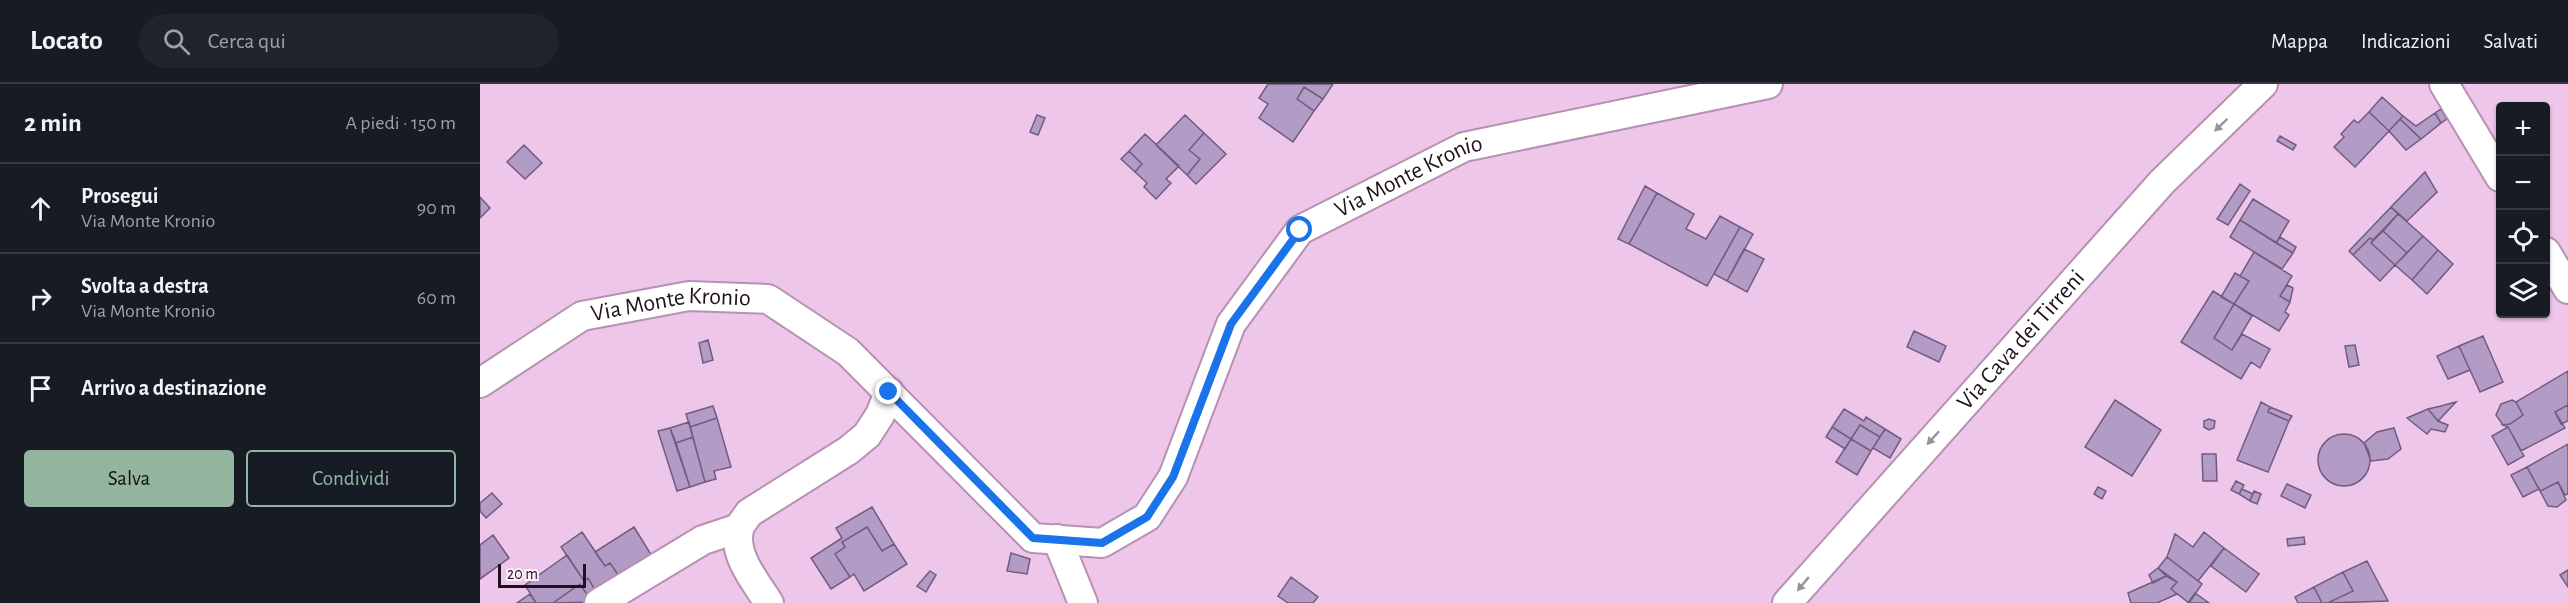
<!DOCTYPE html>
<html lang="it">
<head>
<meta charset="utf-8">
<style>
  body { margin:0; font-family:"Alegreya Sans",sans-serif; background:#20242c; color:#f1f3f6 }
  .controls { position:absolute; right:18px; top:18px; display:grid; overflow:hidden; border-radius:6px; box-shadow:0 2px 4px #0004 }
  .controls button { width:54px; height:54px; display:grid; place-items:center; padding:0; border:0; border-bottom:2px solid #363941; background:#171b24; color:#f1f3f6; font:30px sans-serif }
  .scale { position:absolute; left:18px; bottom:15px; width:88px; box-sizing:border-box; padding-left:6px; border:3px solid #1f121e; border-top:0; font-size:16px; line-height:21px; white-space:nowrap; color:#1f121e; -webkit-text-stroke:4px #fef1fc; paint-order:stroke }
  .stop { position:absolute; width:18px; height:18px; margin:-14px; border:4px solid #1a73e8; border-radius:50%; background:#fff }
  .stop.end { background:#1a73e8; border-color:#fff; box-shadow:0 2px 6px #0008 }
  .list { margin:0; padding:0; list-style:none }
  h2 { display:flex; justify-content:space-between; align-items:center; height:78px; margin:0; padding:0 24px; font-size:26px }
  h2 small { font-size:20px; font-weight:400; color:#9ea1a6 }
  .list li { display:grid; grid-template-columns:39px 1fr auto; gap:18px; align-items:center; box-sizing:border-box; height:90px; padding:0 24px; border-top:2px solid #363941 }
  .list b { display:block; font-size:22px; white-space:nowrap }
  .list p { margin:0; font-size:20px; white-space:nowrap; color:#9ea1a6 }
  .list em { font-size:20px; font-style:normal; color:#9ea1a6 }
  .actions { display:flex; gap:12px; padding:18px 24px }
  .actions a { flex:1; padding:14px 0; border:2px solid #93b5a0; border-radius:6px; text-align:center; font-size:21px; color:#93b5a0 }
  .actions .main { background:#93b5a0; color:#111 }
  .icon { flex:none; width:33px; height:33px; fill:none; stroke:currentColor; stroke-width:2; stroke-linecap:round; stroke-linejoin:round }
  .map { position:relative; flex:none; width:2088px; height:519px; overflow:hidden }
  header { display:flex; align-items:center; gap:36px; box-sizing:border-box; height:84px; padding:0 30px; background:#171b24; border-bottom:2px solid #363941 }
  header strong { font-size:28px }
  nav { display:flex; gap:33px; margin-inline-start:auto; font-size:21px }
  .search { width:420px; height:54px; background:#20242c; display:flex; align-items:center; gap:15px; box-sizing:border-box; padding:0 21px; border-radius:33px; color:#9ea1a6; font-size:22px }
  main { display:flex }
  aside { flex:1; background:#171b24 }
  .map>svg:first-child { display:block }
</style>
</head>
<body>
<header>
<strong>Locato</strong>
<div class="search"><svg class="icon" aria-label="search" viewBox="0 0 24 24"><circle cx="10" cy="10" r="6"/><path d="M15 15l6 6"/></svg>Cerca qui</div>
<nav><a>Mappa</a><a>Indicazioni</a><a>Salvati</a></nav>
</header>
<main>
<aside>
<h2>2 min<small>A piedi · 150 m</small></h2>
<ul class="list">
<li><svg class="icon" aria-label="ahead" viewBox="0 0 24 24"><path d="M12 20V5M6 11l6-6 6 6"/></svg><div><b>Prosegui</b><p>Via Monte Kronio</p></div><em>90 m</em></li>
<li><svg class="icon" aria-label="right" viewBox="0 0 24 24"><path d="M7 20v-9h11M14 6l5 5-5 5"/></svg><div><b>Svolta a destra</b><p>Via Monte Kronio</p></div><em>60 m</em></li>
<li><svg class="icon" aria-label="arrive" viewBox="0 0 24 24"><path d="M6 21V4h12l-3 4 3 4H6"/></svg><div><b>Arrivo a destinazione</b></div></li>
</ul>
<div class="actions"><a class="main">Salva</a><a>Condividi</a></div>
</aside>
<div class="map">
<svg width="2088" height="519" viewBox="0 0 2088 519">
  <rect width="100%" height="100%" fill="#eec6e9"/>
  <!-- building -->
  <path fill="#b29bc4" stroke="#715b81" stroke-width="1.5" d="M 788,0 L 853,0 L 843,15 L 824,3 L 817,15 L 834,27 L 813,58 L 779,34 L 788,20 L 779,14 Z
    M 824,3 L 843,15 L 834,27 L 817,15 Z
    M 1902,13 L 1923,32 L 1909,47 L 1889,28 Z
    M 1961,25 L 1967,35 L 1961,39 L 1955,29 Z
    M 1889,28 L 1909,47 L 1875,83 L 1854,63 L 1864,53 L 1861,50 L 1874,36 L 1878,39 Z
    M 1955,29 L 1961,39 L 1941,55 L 1920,35 L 1923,32 L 1936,42 Z
    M 557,31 L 565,34 L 558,51 L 550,48 Z
    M 705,31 L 724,49 L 709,66 L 720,75 L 707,91 L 676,61 Z
    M 1920,35 L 1941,55 L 1926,66 L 1909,47 Z
    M 724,49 L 746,70 L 716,100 L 707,91 L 720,75 L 709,66 Z
    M 665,50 L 699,82 L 686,95 L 691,99 L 676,115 L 664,103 L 667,99 L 655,88 L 662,80 L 649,67 Z
    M 1800,52 L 1816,61 L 1813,66 L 1797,57 Z
    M 44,61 L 62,79 L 45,95 L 27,78 Z
    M 649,67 L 662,80 L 655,88 L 641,75 Z
    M 1945,88 L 1957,108 L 1927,137 L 1911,123 Z
    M 1760,100 L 1770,107 L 1748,141 L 1737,135 Z
    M 1165,102 L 1177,109 L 1149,160 L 1138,155 Z
    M 1177,109 L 1214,130 L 1206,145 L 1226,155 L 1240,132 L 1260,143 L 1227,202 L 1149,160 Z
    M 0,113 L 10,124 L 0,134 Z
    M 1773,115 L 1809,137 L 1796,159 L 1760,136 Z
    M 1911,123 L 1918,130 L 1893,156 L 1890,154 L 1873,171 L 1869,167 Z
    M 1918,130 L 1943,152 L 1927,169 L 1903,147 Z
    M 1760,136 L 1813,169 L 1802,185 L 1750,153 Z
    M 1260,143 L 1273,150 L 1247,197 L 1234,190 Z
    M 1903,147 L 1927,169 L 1915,181 L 1891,159 Z
    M 1943,152 L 1958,166 L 1932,196 L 1915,181 Z
    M 1800,153 L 1816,163 L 1813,169 L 1796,159 Z
    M 1890,154 L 1893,156 L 1891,159 L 1915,181 L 1900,197 L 1873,171 Z
    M 1264,165 L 1284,175 L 1267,208 L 1247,197 Z
    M 1958,166 L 1973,180 L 1947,210 L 1932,196 Z
    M 1774,168 L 1812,192 L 1800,212 L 1810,218 L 1805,228 L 1809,231 L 1799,247 L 1754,220 L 1769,197 L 1760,192 Z
    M 1755,189 L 1769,197 L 1754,220 L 1741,213 Z
    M 1807,201 L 1813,204 L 1810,218 L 1800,212 Z
    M 1733,207 L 1754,220 L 1734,254 L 1752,266 L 1762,250 L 1790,265 L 1780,284 L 1771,278 L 1761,295 L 1701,258 Z
    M 1754,220 L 1772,232 L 1752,266 L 1734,254 Z
    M 1434,247 L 1466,262 L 1459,278 L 1427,263 Z
    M 2003,252 L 2023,298 L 2000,308 L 1979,262 Z
    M 228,256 L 233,276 L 223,279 L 219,259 Z
    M 1875,261 L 1879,281 L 1869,283 L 1865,262 Z
    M 1979,262 L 1990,286 L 1968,295 L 1957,272 Z
    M 2088,287 L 2088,321 L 2075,328 L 2085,344 L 2041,367 L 2028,343 L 2023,341 L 2030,340 L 2043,331 L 2036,318 Z
    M 1635,316 L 1681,346 L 1652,392 L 1605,363 Z
    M 2032,316 L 2036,318 L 2043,331 L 2030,340 L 2023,341 L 2016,331 L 2021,320 Z
    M 1781,318 L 1790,323 L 1788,328 L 1809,337 L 1788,388 L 1757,376 Z
    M 1976,318 L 1958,337 L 1948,325 L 1961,322 Z
    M 2088,321 L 2088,337 L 2081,340 L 2075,328 Z
    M 233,322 L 237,334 L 210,343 L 206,330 Z
    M 1790,323 L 1812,332 L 1809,337 L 1788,328 Z
    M 1364,325 L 1384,337 L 1386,333 L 1405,345 L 1400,353 L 1380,341 L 1371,355 L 1352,343 Z
    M 1948,325 L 1958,337 L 1968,341 L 1965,348 L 1951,345 L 1947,350 L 1927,334 Z
    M 237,334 L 251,383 L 234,387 L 236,395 L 225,398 L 210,343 Z
    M 1729,335 L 1735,337 L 1734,344 L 1729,346 L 1724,343 L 1724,337 Z
    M 209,338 L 213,353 L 196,359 L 190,344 Z
    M 1380,341 L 1400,353 L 1391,367 L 1371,355 Z
    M 1352,343 L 1371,355 L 1365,365 L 1346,353 Z
    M 2028,343 L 2044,372 L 2028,381 L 2012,352 Z
    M 190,344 L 210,403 L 197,407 L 178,347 Z
    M 1914,344 L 1921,365 L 1908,375 L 1891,377 L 1884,359 L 1897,348 Z
    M 1405,345 L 1421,355 L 1410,374 L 1393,364 Z
    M1838 376a26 26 0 1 1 52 0a26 26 0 1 1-52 0Z
    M 213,353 L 225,398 L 210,403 L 196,359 Z
    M 1371,355 L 1391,367 L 1377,391 L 1356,378 Z
    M 2088,360 L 2088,410 L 2085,411 L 2078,398 L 2060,407 L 2047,383 Z
    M 1722,370 L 1736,370 L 1737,397 L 1723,397 Z
    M 2047,383 L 2059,405 L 2043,413 L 2031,391 Z
    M 1756,397 L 1764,401 L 1759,410 L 1751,406 Z
    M 2078,398 L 2086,416 L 2077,423 L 2068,422 L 2060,407 Z
    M 1807,400 L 1831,411 L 1825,424 L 1801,412 Z
    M 1618,403 L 1626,407 L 1622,415 L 1614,410 Z
    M 1762,405 L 1773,410 L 1770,417 L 1759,410 Z
    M 1774,407 L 1781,410 L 1777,420 L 1770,417 Z
    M 12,409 L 22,420 L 6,434 L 0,427 L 0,419 Z
    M 392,423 L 414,460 L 402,467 L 387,443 L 362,458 L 365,463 L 355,470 L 370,493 L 351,505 L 331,474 L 362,454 L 356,444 Z
    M 154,443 L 175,477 L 143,498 L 130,479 L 125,482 L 115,468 Z
    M 387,443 L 402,467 L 414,460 L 427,480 L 384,507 L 374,490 L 370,493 L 355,470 L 365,463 L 362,458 Z
    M 102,448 L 125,482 L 130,479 L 143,498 L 119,513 L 108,494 L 104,497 L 81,463 Z
    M 1724,448 L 1744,464 L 1718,497 L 1687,473 L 1695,450 L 1713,463 Z
    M 13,451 L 29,474 L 0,495 L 0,461 Z
    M 1824,453 L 1825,460 L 1808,462 L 1807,455 Z
    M 1744,464 L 1779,490 L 1766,508 L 1731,482 Z
    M 531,469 L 550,475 L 547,490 L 527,487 Z
    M 87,471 L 104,497 L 108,494 L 119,513 L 112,518 L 100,500 L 73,519 L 56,519 L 45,501 Z
    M 1687,473 L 1722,500 L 1709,519 L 1691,505 L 1697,498 L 1678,484 Z
    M 1887,477 L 1908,517 L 1848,519 L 1873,507 L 1863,488 Z
    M 1678,484 L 1686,492 L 1673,499 L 1669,491 Z
    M 2088,486 L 2088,503 L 2080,491 Z
    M 450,487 L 456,491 L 446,508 L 437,502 Z
    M 1863,488 L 1873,507 L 1848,519 L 1842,519 L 1834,503 Z
    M 1686,492 L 1697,498 L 1691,505 L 1697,510 L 1677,519 L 1651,519 L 1648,509 Z
    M 811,493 L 838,513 L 833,519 L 808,519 L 798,512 Z
    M 100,500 L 112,518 L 73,519 Z
    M 1834,503 L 1842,519 L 1818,519 L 1815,513 Z
    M 1715,509 L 1729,519 L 1708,519 Z
    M 50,510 L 56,519 L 37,519 Z"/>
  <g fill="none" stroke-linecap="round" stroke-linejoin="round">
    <!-- minor casing -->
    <g stroke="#b691b2" stroke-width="32">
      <g id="minor">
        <path d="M 1964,0 L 2020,93"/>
        <path d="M 2066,168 L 2088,205"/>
        <path id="s1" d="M 0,299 L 102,232 L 209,212 L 288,215 L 368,268 L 553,454 L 622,459 L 667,433 L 693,393 L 751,240 L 820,146 L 984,63 L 1288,0"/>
        <path d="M 577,455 L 603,519"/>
        <path d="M 119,519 L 223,456 L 259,444"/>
        <path d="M 289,519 C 276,498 253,472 259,446 C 260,440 266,434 269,429 L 369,366 L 387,351 L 400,331 L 409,308"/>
        <path id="s2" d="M 1307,519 L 1682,98 L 1783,0"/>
      </g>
    </g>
    <!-- minor -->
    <use href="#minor" stroke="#fff" stroke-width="28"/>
  </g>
  <!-- one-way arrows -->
  <defs><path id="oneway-solid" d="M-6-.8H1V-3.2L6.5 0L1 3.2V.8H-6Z" transform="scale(1.5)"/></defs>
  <g fill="#9a949a">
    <use href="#oneway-solid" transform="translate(1741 41) rotate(136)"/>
    <use href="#oneway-solid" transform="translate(1453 354) rotate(132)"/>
    <use href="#oneway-solid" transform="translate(1323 500) rotate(130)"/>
  </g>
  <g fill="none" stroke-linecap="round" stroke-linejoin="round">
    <!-- route -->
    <path stroke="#1a73e8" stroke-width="8" d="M 409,308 L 553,454 L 622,459 L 667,433 L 693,393 L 751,240 L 820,146"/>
  </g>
  <g text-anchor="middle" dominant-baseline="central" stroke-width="6" stroke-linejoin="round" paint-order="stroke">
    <!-- street labels -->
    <g font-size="24" fill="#1f121e" stroke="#fef1fc">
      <text stroke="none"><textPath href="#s1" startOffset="1239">Via Monte Kronio</textPath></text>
      <text stroke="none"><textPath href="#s1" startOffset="212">Via Monte Kronio</textPath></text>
      <text stroke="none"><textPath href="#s2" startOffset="352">Via Cava dei Tirreni</textPath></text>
    </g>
  </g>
</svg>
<div class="controls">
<button>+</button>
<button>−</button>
<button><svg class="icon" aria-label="locate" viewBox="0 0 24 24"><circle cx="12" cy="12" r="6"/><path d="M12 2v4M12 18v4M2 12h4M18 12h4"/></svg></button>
<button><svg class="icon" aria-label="layers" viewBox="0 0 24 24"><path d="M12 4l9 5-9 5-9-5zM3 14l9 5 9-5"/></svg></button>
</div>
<div class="scale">20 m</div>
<div class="stop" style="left:820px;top:146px"></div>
<div class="stop end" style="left:409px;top:308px"></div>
</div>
</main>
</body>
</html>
